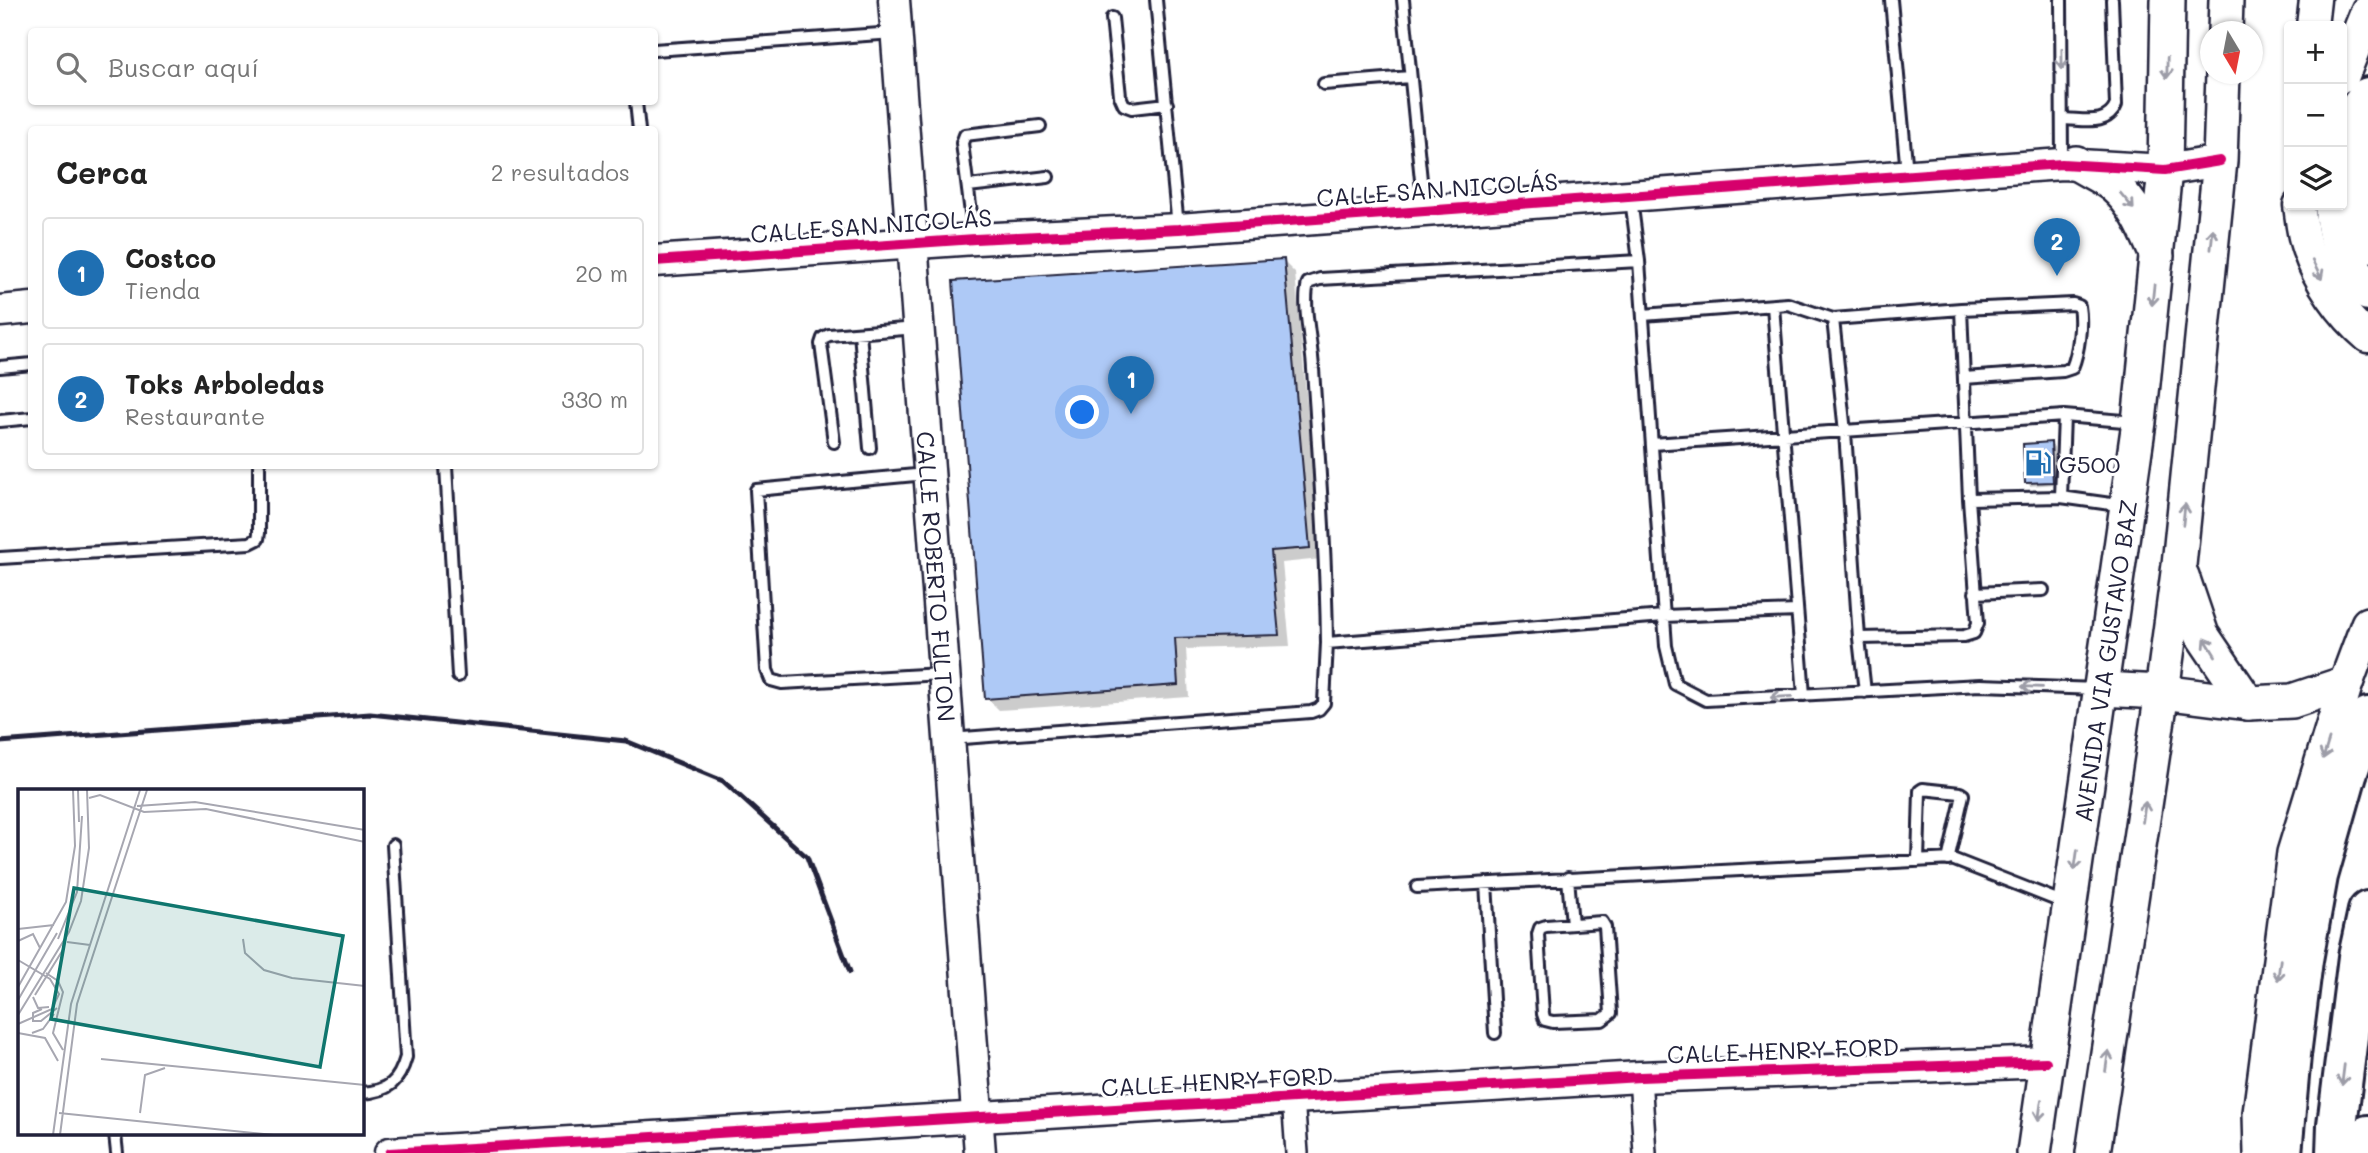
<!DOCTYPE html>
<html lang="es">
<head>
<meta charset="utf-8">
<style>
  body { margin:0; font-family:Mali,sans-serif; background:#f2f2f2; color:#222 }
  .controls { position:absolute; right:21px; top:21px; display:grid; overflow:hidden; border-radius:7px; box-shadow:0 2px 5px #0004 }
  .controls button { width:63px; height:63px; display:grid; place-items:center; padding:0; border:0; border-bottom:2px solid #e0e0e0; background:#fff; color:#222; font:35px sans-serif }
  .compass { position:absolute; left:2200px; top:21px; width:63px; height:63px; border-radius:50%; background:#fff; box-shadow:0 2px 5px #0004; rotate:170deg }
  .you { position:absolute; left:1083px; top:413px; width:24px; height:24px; margin:-18px; border:5px solid #fff; border-radius:50%; background:#1a73e8; box-shadow:0 0 0 10px #1a73e833 }
  .badge { display:grid; place-items:center; width:46px; height:46px; border-radius:50%; background:#1f6fb2; color:#fff; font-size:23px; font-weight:700 }
  .pin { position:absolute; translate:-50% -58px; filter:drop-shadow(0 2px 4px #0008) }
  .pin::after { content:''; position:absolute; top:37px; width:24px; height:21px; background:inherit; clip-path:polygon(0 0,100% 0,50% 100%) }
  .list { margin:0; padding:0; list-style:none }
  h2 { display:flex; justify-content:space-between; align-items:center; height:91px; margin:0; padding:0 28px; font-size:30px }
  h2 small { font-size:23px; font-weight:400; color:#767676 }
  .list li { display:grid; grid-template-columns:46px 1fr auto; gap:21px; align-items:center; box-sizing:border-box; height:112px; margin:0 14px 14px; padding:0 14px; border:2px solid #e0e0e0; border-radius:7px }
  .list b { display:block; font-size:26px; white-space:nowrap }
  .list p { margin:0; font-size:23px; white-space:nowrap; color:#767676 }
  .list em { font-size:23px; font-style:normal; color:#767676 }
  .icon { flex:none; width:38px; height:38px; fill:none; stroke:currentColor; stroke-width:2; stroke-linecap:round; stroke-linejoin:round }
  .map { position:relative; flex:none; width:2368px; height:1153px; overflow:hidden }
  .search { position:absolute; background:#fff; box-shadow:0 2px 5px #0004; left:28px; top:28px; width:630px; height:77px; display:flex; align-items:center; gap:18px; box-sizing:border-box; padding:0 24px; border-radius:7px; color:#767676; font-size:26px }
  .panel { position:absolute; background:#fff; box-shadow:0 2px 5px #0004; left:28px; top:126px; width:630px; height:343px; border-radius:7px }
  .map>svg:first-child { display:block }
</style>
</head>
<body>
<div class="map">
<svg width="2368" height="1153" viewBox="0 0 2368 1153">
  <rect width="100%" height="100%" fill="#fff"/>
  <filter id="ink" filterUnits="userSpaceOnUse"><feTurbulence type="fractalNoise" baseFrequency=".0143" numOctaves="2"/><feDisplacementMap in="SourceGraphic" scale="14" xChannelSelector="R" yChannelSelector="G"/><feConvolveMatrix kernelMatrix="1 2 1 2 8 2 1 2 1" color-interpolation-filters="sRGB"/></filter>
  <g filter="url(#ink)">
    <!-- shadow -->
    <path fill="#0003" d="M 1283,261 L 1295,273 L 1321,559 L 1282,563 L 1290,646 L 1186,649 L 1189,697 L 999,710 L 987,698 Z
      M 2050,444 L 2054,447 L 2056,484 L 2030,486 L 2027,482 Z"/>
    <!-- building -->
    <path fill="#aec9f6" stroke="#22223b" stroke-width="2" d="M 1284,259 L 1310,548 L 1271,551 L 1279,635 L 1175,638 L 1178,685 L 985,699 L 953,281 Z
      M 2051,442 L 2053,482 L 2025,483 L 2023,444 Z"/>
    <g fill="none" stroke-linecap="round" stroke-linejoin="round">
      <!-- lane casing -->
      <g stroke="#22223b" stroke-width="16">
        <path id="lane" d="M 1156,0 L 1178,227
          M 1403,0 L 1424,210
          M 1891,0 L 1907,173
          M 2061,0 L 2062,162
          M 1112,18 L 1120,96 L 1124,105 L 1132,108 L 1167,104
          M 654,50 L 894,33
          M 1324,84 L 1410,77
          M 636,102 L 639,130
          M 2062,119 C 2083,119 2107,127 2116,105 L 2112,0
          M 968,186 L 1048,177
          M 1631,199 L 1639,261 L 1666,646 L 1675,684 L 1706,700 L 1980,685 L 2098,689
          M 974,237 L 962,143 L 965,135 L 1040,126
          M 1639,261 L 1320,279 L 1308,283 C 1302,306 1312,343 1313,369 C 1319,460 1326,552 1327,643 L 1664,616 L 1797,611
          M 1773,306 L 1804,695
          M 1961,309 L 1969,499 L 2061,497 L 2125,506
          M 1643,315 L 1788,304 L 1833,319 L 1961,309 L 2073,304 L 2079,306 C 2082,324 2079,351 2072,368 L 2063,371 L 1964,378
          M 1833,319 L 1845,432 L 1859,638
          M 860,333 L 870,448
          M 0,367 L 32,364
          M 0,421 L 32,418
          M 834,442 L 821,344 L 823,338 L 829,335 L 917,328
          M 1652,444 L 2064,416 L 2136,422
          M 446,466 L 458,676
          M 926,474 L 756,490 L 767,670 L 771,680 L 782,683 L 941,674
          M 2061,497 L 2064,416
          M 0,558 L 250,543 L 258,539 L 259,533 L 259,466
          M 1975,593 L 2043,590
          M 1865,692 L 1859,638 L 1964,636 L 1974,633 L 1978,623 L 1969,499
          M 950,739 L 1311,712 L 1319,709 L 1324,703 L 1327,643
          M 1918,861 L 1920,791 L 1923,789 L 1960,793 L 1963,795 L 1948,860
          M 1568,878 L 1572,924
          M 1486,883 L 1495,1033
          M 1417,887 L 1952,859 L 2067,904
          M 1602,922 L 1605,927 L 1611,1013 L 1602,1020 L 1553,1022 L 1545,1020 L 1543,1014 L 1538,934 L 1540,928 L 1546,926 Z
          M 362,1093 C 389,1091 399,1082 406,1057 L 393,845
          M 115,1134 L 117,1153"/>
      </g>
      <!-- street casing -->
      <g stroke="#22223b" stroke-width="26">
        <path id="street" d="M 1640,1077 L 1645,1153
          M 1293,1098 L 1297,1153"/>
      </g>
      <!-- secondary casing -->
      <g stroke="#22223b" stroke-width="35">
        <g id="secondary">
          <path id="s1" d="M 894,0 L 980,1153"/>
          <path d="M 2312,26 L 2315,0"/>
          <path d="M 2368,142 C 2350,177 2356,211 2368,247"/>
          <path d="M 2299,205 C 2301,219 2302,234 2307,248 C 2318,281 2341,314 2368,337"/>
          <path d="M 654,261 L 975,239 L 1179,229 L 2062,164 L 2165,170 L 2220,161"/>
          <path d="M 0,311 L 32,308"/>
          <path d="M 390,1153 L 1640,1077 L 2046,1062"/>
        </g>
      </g>
      <!-- primary casing -->
      <g stroke="#22223b" stroke-width="38">
        <g id="primary">
          <path d="M 2225,32 L 2226,0"/>
          <path d="M 2342,76 L 2368,11"/>
          <path d="M 2076,163 C 2088,171 2103,177 2114,186 C 2136,205 2146,231 2157,256"/>
          <path d="M 2182,576 L 2202,635 L 2248,703"/>
          <path d="M 2100,689 L 2162,692 L 2248,703 L 2292,701 L 2346,683"/>
          <path id="s2" d="M 2034,1153 L 2139,422 L 2165,170 L 2168,0"/>
          <path d="M 2093,1153 L 2162,692 L 2179,565 L 2220,161 L 2223,74"/>
          <path d="M 2261,1153 L 2260,1113 L 2294,853 L 2346,683 L 2368,624"/>
        </g>
      </g>
      <!-- highway casing -->
      <g stroke="#22223b" stroke-width="44">
        <path id="highway" d="M 2342,143 L 2356,113 L 2368,97
          M 2334,205 C 2335,238 2346,266 2368,291
          M 2282,1153 L 2291,1055 L 2303,960 L 2318,876 L 2347,774 L 2368,717
          M 2336,1153 L 2337,1125 L 2358,957 L 2368,911
          M 2367,1153 L 2368,1135"/>
      </g>
      <!-- lane -->
      <use href="#lane" stroke="#fff" stroke-width="10"/>
      <!-- street -->
      <use href="#street" stroke="#fff" stroke-width="21"/>
      <!-- secondary -->
      <use href="#secondary" stroke="#fff" stroke-width="30"/>
      <!-- primary -->
      <use href="#primary" stroke="#fff" stroke-width="33"/>
      <!-- highway -->
      <use href="#highway" stroke="#fff" stroke-width="38"/>
      <!-- rail -->
      <path stroke="#22223b" stroke-width="5" d="M 0,742 L 370,714 L 626,741 L 723,781 L 807,857 L 850,972"/>
      <!-- cycleway casing -->
      <g stroke="#fff" stroke-width="15">
        <path id="cycleway" d="M 654,261 L 975,239 L 1179,229 L 2062,164 L 2165,170 L 2220,161
          M 390,1153 L 1640,1077 L 2046,1062"/>
      </g>
      <!-- cycleway -->
      <use href="#cycleway" stroke="#d6006c" stroke-width="10"/>
    </g>
    <!-- one-way arrows -->
    <defs><path id="oneway-shaft" d="M-6 0H5M1.5-3L5.5 0L1.5 3" fill="none" stroke-width="1.6" stroke-linecap="round" stroke-linejoin="round" transform="scale(1.75)"/></defs>
    <g stroke="#9c9ca7">
      <use href="#oneway-shaft" transform="translate(2062 59) rotate(89)"/>
      <use href="#oneway-shaft" transform="translate(2167 68) rotate(91)"/>
      <use href="#oneway-shaft" transform="translate(2127 201) rotate(50)"/>
      <use href="#oneway-shaft" transform="translate(2212 239) rotate(-84)"/>
      <use href="#oneway-shaft" transform="translate(2317 270) rotate(63)"/>
      <use href="#oneway-shaft" transform="translate(2153 295) rotate(96)"/>
      <use href="#oneway-shaft" transform="translate(2184 514) rotate(-84)"/>
      <use href="#oneway-shaft" transform="translate(2210 647) rotate(-122)"/>
      <use href="#oneway-shaft" transform="translate(2032 687) rotate(-178)"/>
      <use href="#oneway-shaft" transform="translate(1781 697) rotate(177)"/>
      <use href="#oneway-shaft" transform="translate(2326 749) rotate(107)"/>
      <use href="#oneway-shaft" transform="translate(2144 812) rotate(-82)"/>
      <use href="#oneway-shaft" transform="translate(2076 860) rotate(98)"/>
      <use href="#oneway-shaft" transform="translate(2279 970) rotate(97)"/>
      <use href="#oneway-shaft" transform="translate(2107 1061) rotate(-82)"/>
      <use href="#oneway-shaft" transform="translate(2343 1075) rotate(97)"/>
      <use href="#oneway-shaft" transform="translate(2040 1110) rotate(98)"/>
    </g>
  </g>
  <!-- icons -->
  <defs>
    <g id="fuel-bare" transform="scale(2.1)"><path d="M-5.5-6h7V0h2V4h1.3V-2.5L3-4.5l.8-.8L6-3V5H2.5V1h-1V6h-7ZM-4.2-4.7v3.2H.2V-4.7Z" fill="#1f6fb2" stroke="#fff" stroke-width="2.5" paint-order="stroke"/></g>
  </defs>
  <g fill-rule="evenodd">
    <use href="#fuel-bare" x="2038" y="463"/>
  </g>
  <g text-anchor="middle" dominant-baseline="central" stroke-width="6" stroke-linejoin="round" paint-order="stroke">
    <!-- street labels -->
    <g font-size="24" fill="#22223b" stroke="#fff">
      <text transform="translate(1437 189) rotate(-4)">CALLE SAN NICOLÁS</text>
      <text transform="translate(871 225) rotate(-4)">CALLE SAN NICOLÁS</text>
      <text stroke="none"><textPath href="#s1" startOffset="578">CALLE ROBERTO FULTON</textPath></text>
      <text stroke="none"><textPath href="#s2" startOffset="497">AVENIDA VIA GUSTAVO BAZ</textPath></text>
      <text transform="translate(1783 1050) rotate(-2)">CALLE HENRY FORD</text>
      <text transform="translate(1217 1081) rotate(-3)">CALLE HENRY FORD</text>
    </g>
    <!-- poi labels -->
    <g font-size="24" fill="#22223b" stroke="#fff" text-anchor="start">
      <text x="2059" y="463">G500</text>
    </g>
  </g>
  <!-- overview -->
  <g transform="translate(18 789)">
    <rect width="346" height="346" fill="#fff"/>
    <path fill="none" stroke="#a7a7b1" stroke-width="2" d="M 60,1 L 61,33M 71,9 L 82,6 L 126,23 L 188,20 L 347,53M 119,17 L 177,13 L 347,41M 0,140 L 36,136M 40,150 L 59,103 L 64,27M 225,150 L 227,164 L 246,181 L 274,189 L 347,197M 0,152 L 15,145 L 22,159M 49,153 L 72,156M 0,171 L 32,190 L 41,205 L 34,220 L 0,235M 28,184 L 40,192 L 45,203 L 35,244 L 45,261M 0,198 L 48,113 L 57,57 L 55,1M 17,206 L 46,159M 15,208 L 20,219 L 31,218M 0,211 L 39,144M 24,220 L 15,224 L 15,232 L 23,232 L 39,219M 0,226 L 51,143 L 63,112 L 71,59 L 69,1M 0,244 L 27,249 L 40,272M 14,244 L 25,240 L 36,225M 83,270 L 347,296M 41,324 L 256,346M 122,324 L 127,286 L 147,279M 35,346 L 53,215 L 122,1M 42,346 L 59,215 L 129,1"/>
    <path fill="#0f766e" fill-opacity="0.15" stroke="#0f766e" stroke-width="3.5" d="M 56,99 L 325,147 L 302,278 L 33,230 Z"/>
    <rect width="346" height="346" fill="none" stroke="#22223b" stroke-width="3.5"/>
  </g>
</svg>
<div class="controls">
<button>+</button>
<button>−</button>
<button><svg class="icon" aria-label="layers" viewBox="0 0 24 24"><path d="M12 4l9 5-9 5-9-5zM3 14l9 5 9-5"/></svg></button>
</div>
<svg class="compass" viewBox="-18 -18 36 36"><path d="M0-13l5 13h-10z" fill="#e53935"/><path d="M0 13l5-13h-10z" fill="#767676"/></svg>
<div class="you"></div>
<div class="pin badge" style="left:1131px;top:414px">1</div>
<div class="pin badge" style="left:2057px;top:276px">2</div>
<div class="search"><svg class="icon" aria-label="search" viewBox="0 0 24 24"><circle cx="10" cy="10" r="6"/><path d="M15 15l6 6"/></svg>Buscar aquí</div>
<section class="panel">
<h2>Cerca<small>2 resultados</small></h2>
<ul class="list">
<li><span class="badge">1</span><div><b>Costco</b><p>Tienda</p></div><em>20 m</em></li>
<li><span class="badge">2</span><div><b>Toks Arboledas</b><p>Restaurante</p></div><em>330 m</em></li>
</ul>
</section>
</div>
</body>
</html>
